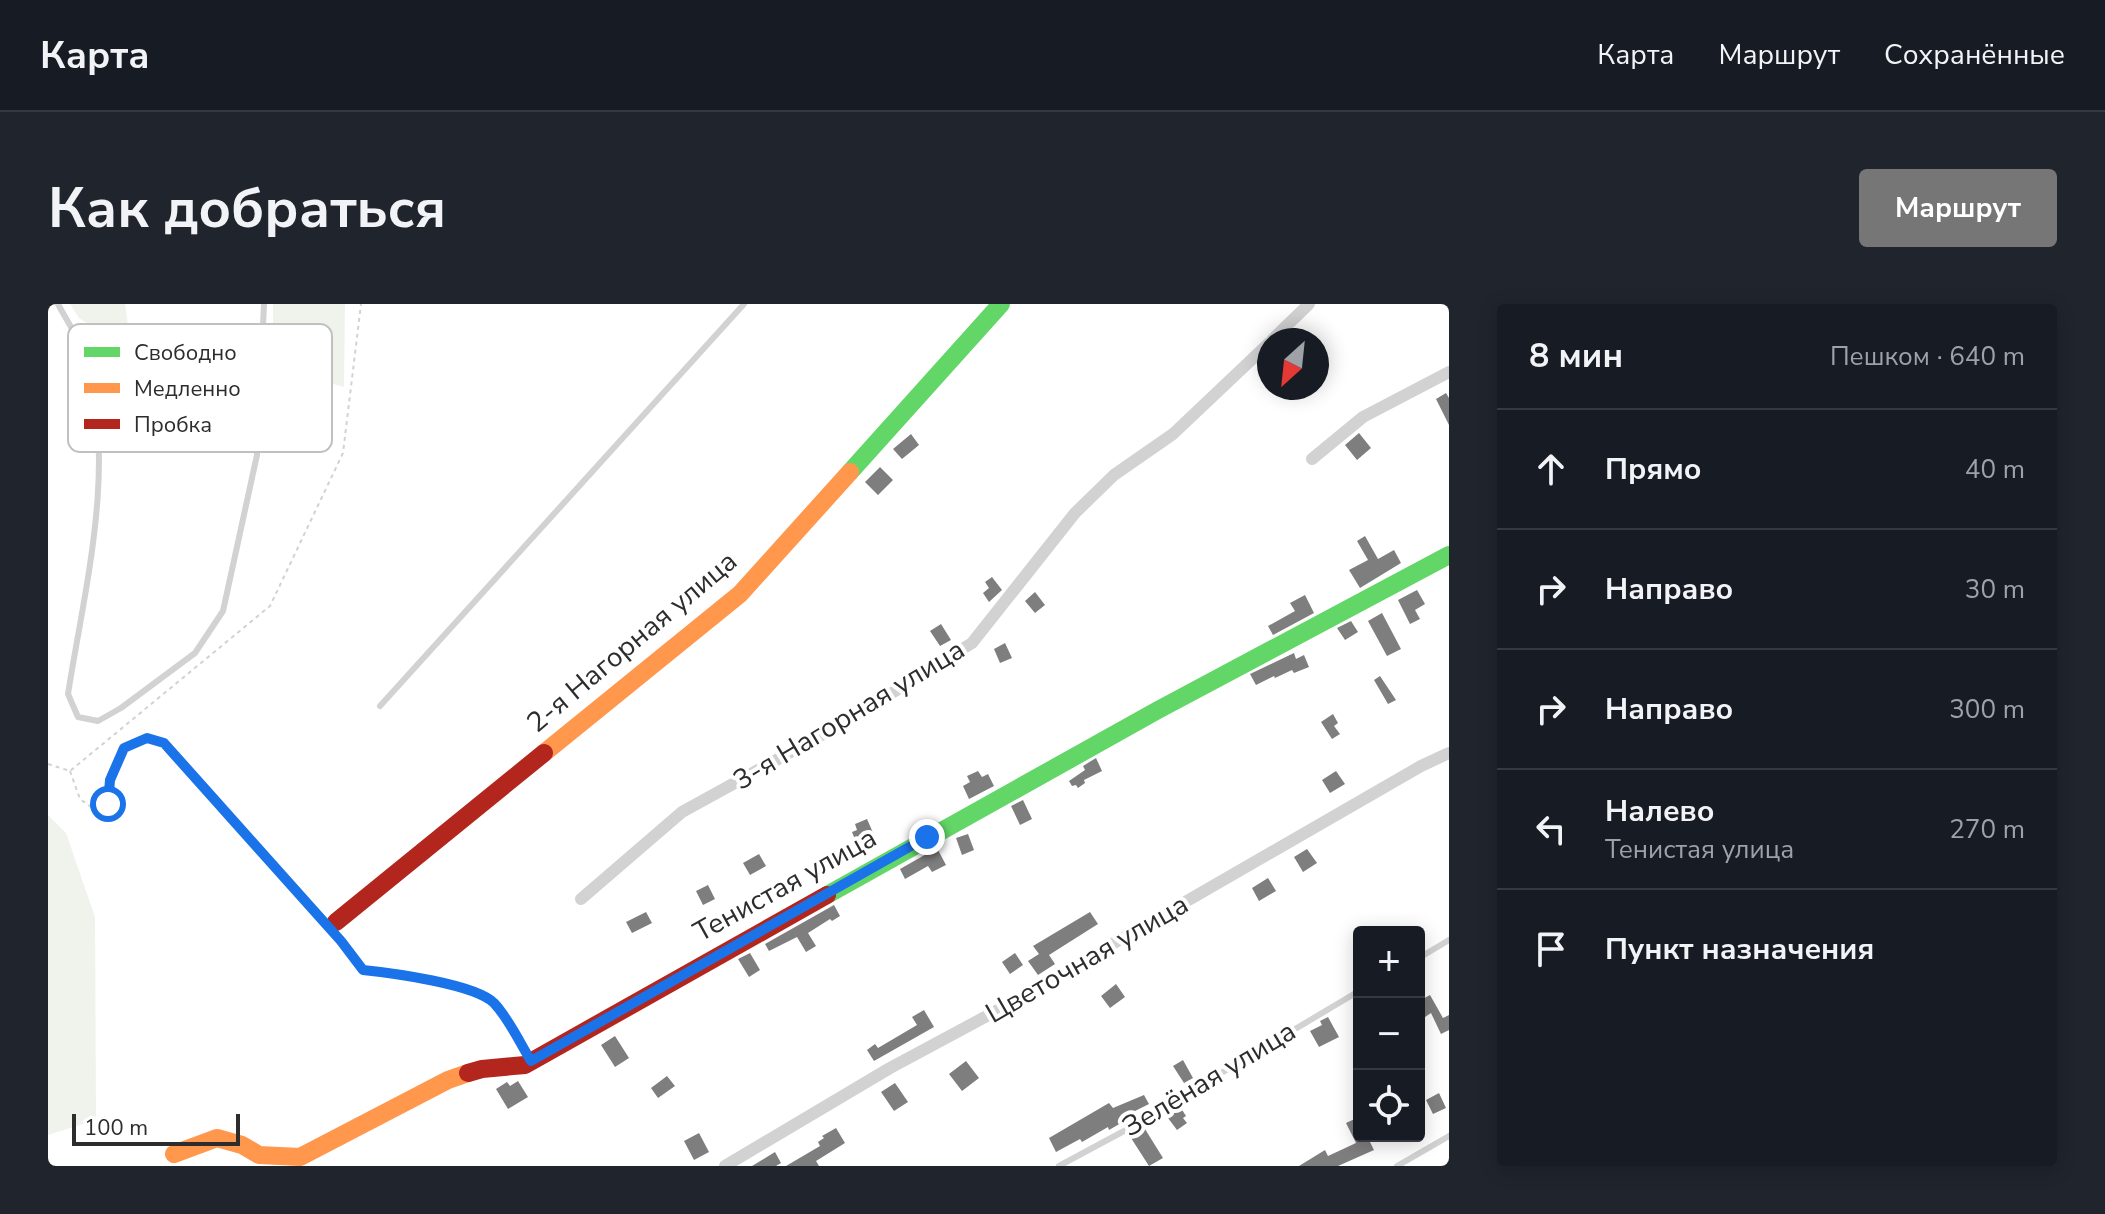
<!DOCTYPE html>
<html lang="ru">
<head>
<meta charset="utf-8">
<style>
  body { margin:0; font-family:"Nunito Sans",sans-serif; background:#20242c; color:#f1f3f6 }
  .controls { position:absolute; right:24px; bottom:24px; display:grid; overflow:hidden; border-radius:8px; box-shadow:0 4px 20px #0003 }
  .controls button { width:72px; height:72px; display:grid; place-items:center; padding:0; border:0; border-bottom:2px solid #363941; background:#171b24; color:#f1f3f6; font:40px sans-serif }
  .compass { position:absolute; left:1209px; top:24px; width:72px; height:72px; border-radius:50%; background:#171b24; box-shadow:0 4px 20px #0003; rotate:207deg }
  .scale { position:absolute; left:24px; bottom:20px; width:168px; box-sizing:border-box; padding-left:8px; border:4px solid #2d2d2d; border-top:0; font-size:22px; line-height:28px; white-space:nowrap; color:#2d2d2d; -webkit-text-stroke:6px #fff; paint-order:stroke }
  .stop { position:absolute; width:24px; height:24px; margin:-18px; border:6px solid #1a73e8; border-radius:50%; background:#fff }
  .stop.end { background:#1a73e8; border-color:#fff; box-shadow:0 2px 8px #0008 }
  .list { margin:0; padding:0; list-style:none }
  h2 { display:flex; justify-content:space-between; align-items:center; height:104px; margin:0; padding:0 32px; font-size:34px }
  h2 small { font-size:26px; font-weight:400; color:#9ea1a6 }
  .list li { display:grid; grid-template-columns:52px 1fr auto; gap:24px; align-items:center; box-sizing:border-box; height:120px; padding:0 32px; border-top:2px solid #363941 }
  .list b { display:block; font-size:30px; white-space:nowrap }
  .list p { margin:0; font-size:26px; white-space:nowrap; color:#9ea1a6 }
  .list em { font-size:26px; font-style:normal; color:#9ea1a6 }
  .icon { flex:none; width:44px; height:44px; fill:none; stroke:currentColor; stroke-width:2; stroke-linecap:round; stroke-linejoin:round }
  .map { position:relative; flex:none; width:1401px; height:862px; overflow:hidden; border-radius:8px }
  header { display:flex; align-items:center; gap:48px; box-sizing:border-box; height:112px; padding:0 40px; background:#171b24; border-bottom:2px solid #363941 }
  header strong { font-size:38px }
  nav { display:flex; gap:44px; margin-inline-start:auto; font-size:28px }
  .intro { display:flex; align-items:center; justify-content:space-between; box-sizing:border-box; height:192px; padding:0 48px }
  h1 { margin:0; font-size:56px }
  .button { padding:20px 36px; border-radius:8px; background:#767676; color:#fff; font-size:28px; font-weight:700 }
  main { display:flex; gap:48px; padding:0 48px }
  aside { flex:1; background:#171b24; border-radius:8px; box-shadow:0 4px 20px #0003 }
  .map>svg:first-child { display:block }
</style>
</head>
<body>
<header>
<strong>Карта</strong>
<nav><a>Карта</a><a>Маршрут</a><a>Сохранённые</a></nav>
</header>
<div class="intro"><h1>Как добраться</h1><a class="button">Маршрут</a></div>
<main>
<div class="map">
<svg width="1401" height="862" viewBox="0 0 1401 862">
  <rect width="100%" height="100%" fill="#fff"/>
  <!-- green -->
  <path fill="#f0f3ec" d="M 22,0 L 77,0 L 80,22 L 51,27 L 31,14 Z
    M 225,0 L 297,0 L 296,83 L 225,63 Z
    M 0,511 L 18,529 L 47,613 L 48,816 L 0,831 Z"/>
  <!-- building -->
  <path fill="#7e7e7e" d="M 1398,89 L 1401,94 L 1401,121 L 1388,95 Z
    M 1311,129 L 1323,144 L 1309,156 L 1297,141 Z
    M 863,130 L 871,141 L 854,155 L 845,145 Z
    M 832,163 L 845,176 L 830,191 L 817,178 Z
    M 1317,232 L 1330,255 L 1346,246 L 1353,259 L 1312,284 L 1301,266 L 1320,256 L 1309,237 Z
    M 944,273 L 954,286 L 941,298 L 935,289 L 941,284 L 937,278 Z
    M 1369,286 L 1377,300 L 1367,306 L 1372,315 L 1362,320 L 1350,296 Z
    M 987,288 L 997,301 L 987,309 L 977,297 Z
    M 1257,291 L 1266,309 L 1225,331 L 1220,322 L 1247,307 L 1242,299 Z
    M 1334,309 L 1353,345 L 1339,352 L 1320,317 Z
    M 1303,317 L 1310,328 L 1297,336 L 1289,324 Z
    M 893,320 L 903,336 L 892,342 L 882,327 Z
    M 957,339 L 964,354 L 952,359 L 946,345 Z
    M 1246,349 L 1248,355 L 1256,351 L 1261,363 L 1246,369 L 1244,366 L 1227,374 L 1226,372 L 1208,381 L 1202,370 Z
    M 1332,372 L 1348,396 L 1340,400 L 1326,376 Z
    M 1285,410 L 1290,419 L 1286,422 L 1292,430 L 1284,435 L 1273,418 Z
    M 1048,454 L 1054,467 L 1036,476 L 1037,479 L 1030,484 L 1028,481 L 1024,482 L 1021,477 L 1037,466 L 1035,462 Z
    M 930,467 L 934,473 L 940,470 L 946,482 L 921,495 L 915,482 L 922,478 L 919,472 Z
    M 1288,467 L 1297,480 L 1282,489 L 1274,476 Z
    M 975,496 L 984,515 L 972,521 L 963,502 Z
    M 819,515 L 826,531 L 808,538 L 804,528 L 809,526 L 807,520 Z
    M 920,530 L 926,546 L 914,551 L 908,534 Z
    M 889,544 L 898,561 L 884,568 L 880,562 L 857,575 L 852,565 Z
    M 1259,545 L 1269,559 L 1255,568 L 1246,553 Z
    M 711,550 L 718,562 L 702,571 L 695,559 Z
    M 1220,574 L 1228,587 L 1211,597 L 1204,584 Z
    M 660,581 L 667,595 L 655,601 L 648,587 Z
    M 786,601 L 792,612 L 784,617 L 782,615 L 760,629 L 768,642 L 758,648 L 749,633 L 721,647 L 717,640 Z
    M 598,608 L 604,619 L 584,629 L 578,618 Z
    M 1042,608 L 1050,620 L 1001,651 L 1007,660 L 990,671 L 980,657 L 991,650 L 985,642 Z
    M 702,649 L 712,666 L 701,673 L 690,655 Z
    M 967,649 L 975,661 L 962,670 L 954,658 Z
    M 1068,680 L 1077,693 L 1062,704 L 1053,692 Z
    M 1382,691 L 1395,714 L 1401,711 L 1401,726 L 1393,730 L 1383,709 L 1374,715 L 1371,709 L 1371,697 Z
    M 876,706 L 886,723 L 826,757 L 819,746 L 827,740 L 830,744 L 869,721 L 864,713 Z
    M 1280,713 L 1291,733 L 1271,743 L 1262,727 L 1274,721 L 1272,717 Z
    M 567,732 L 581,754 L 567,763 L 553,741 Z
    M 1135,756 L 1145,774 L 1136,779 L 1125,762 Z
    M 918,757 L 931,774 L 914,787 L 901,770 Z
    M 619,772 L 627,782 L 610,794 L 603,784 Z
    M 470,777 L 480,793 L 460,805 L 448,785 L 459,778 L 462,782 Z
    M 847,779 L 860,798 L 846,807 L 833,788 Z
    M 1391,789 L 1398,804 L 1385,810 L 1378,796 Z
    M 1096,791 L 1101,800 L 1071,815 L 1073,819 L 1061,826 L 1060,823 L 1034,838 L 1032,835 L 1008,848 L 1001,834 L 1061,799 L 1065,804 Z
    M 1131,801 L 1138,812 L 1135,814 L 1139,819 L 1129,826 L 1117,810 Z
    M 1311,813 L 1311,832 L 1319,832 L 1326,846 L 1290,862 L 1251,862 L 1277,846 L 1280,852 L 1308,839 L 1298,819 Z
    M 788,824 L 797,839 L 768,857 L 771,862 L 738,862 L 772,842 L 770,838 L 776,834 L 774,832 Z
    M 1097,825 L 1115,854 L 1101,862 L 1083,834 Z
    M 651,829 L 661,848 L 646,856 L 636,837 Z
    M 727,848 L 733,859 L 728,862 L 704,862 Z"/>
  <g fill="none" stroke-linecap="round" stroke-linejoin="round">
    <!-- path -->
    <path stroke="#d2d2d2" stroke-width="2" stroke-dasharray="4 4" stroke-linecap="butt" d="M 0,460 L 22,467 L 222,302 L 295,149 L 313,0
      M 22,467 L 32,495 L 50,508 L 60,500 L 62,476 L 76,444 L 99,434 L 116,439 L 272,613
      M 290,633 L 315,666 L 359,671 L 409,683 L 445,698 L 476,746"/>
    <!-- lane -->
    <path stroke="#d2d2d2" stroke-width="6" d="M 10,0 C 19,17 32,36 38,55 C 69,163 37,282 20,390 L 30,413 L 50,417 L 73,404 L 147,349 L 175,307 L 209,151 L 216,0
      M 332,402 L 696,0
      M 1371,654 L 1401,636
      M 1011,862 L 1076,827 L 1311,687
      M 1349,862 L 1401,832"/>
    <!-- street -->
    <path stroke="#d2d2d2" stroke-width="12" d="M 1224,36 L 1261,0
      M 1264,155 L 1315,113 L 1401,68
      M 533,595 L 634,508 L 799,417 L 924,339 L 1027,209 L 1066,171 L 1125,130 L 1221,39
      M 677,862 L 842,764 L 950,706 L 1373,462 L 1401,449"/>
    <!-- fast -->
    <path stroke="#63d668" stroke-width="18" d="M 802,168 L 953,0
      M 779,591 L 1110,406 L 1401,251"/>
    <!-- slow -->
    <path stroke="#ff974d" stroke-width="18" d="M 496,449 L 692,290 L 802,168
      M 126,850 L 169,834 L 194,841 L 211,851 L 252,853 L 400,776 L 420,769"/>
    <!-- jam -->
    <path stroke="#b3261e" stroke-width="18" d="M 288,618 L 496,449
      M 420,769 L 434,765 L 477,761 L 779,591"/>
  </g>
  <g fill="none" stroke-linecap="round" stroke-linejoin="round">
    <!-- route -->
    <path stroke="#1a73e8" stroke-width="10" d="M 60,500 L 62,476 L 76,444 L 99,434 L 116,439 L 293,637 L 315,666 C 344,669 427,680 446,699 C 461,715 472,739 483,757 L 879,533"/>
  </g>
  <g text-anchor="middle" dominant-baseline="central" stroke-width="8" stroke-linejoin="round" paint-order="stroke">
    <!-- street labels -->
    <g font-size="28" fill="#2d2d2d" stroke="#fff">
      <text transform="translate(584 338) rotate(-40)">2-я Нагорная улица</text>
      <text transform="translate(801 411) rotate(-31)">3-я Нагорная улица</text>
      <text transform="translate(737 581) rotate(-29)">Тенистая улица</text>
      <text transform="translate(1039 655) rotate(-30)">Цветочная улица</text>
      <text transform="translate(1161 775) rotate(-31)">Зелёная улица</text>
    </g>
  </g>
  <!-- legend -->
  <rect x="20" y="20" width="264" height="128" rx="12" fill="#fff" stroke="#c0c0c0" stroke-width="2"/>
  <rect x="36" y="43" width="36" height="10" fill="#63d668"/>
  <rect x="36" y="79" width="36" height="10" fill="#ff974d"/>
  <rect x="36" y="115" width="36" height="10" fill="#b3261e"/>
  <g font-size="22" fill="#2d2d2d">
    <text x="86" y="56">Свободно</text>
    <text x="86" y="92">Медленно</text>
    <text x="86" y="128">Пробка</text>
  </g>
</svg>
<div class="controls">
<button>+</button>
<button>−</button>
<button><svg class="icon" aria-label="locate" viewBox="0 0 24 24"><circle cx="12" cy="12" r="6"/><path d="M12 2v4M12 18v4M2 12h4M18 12h4"/></svg></button>
</div>
<svg class="compass" viewBox="-18 -18 36 36"><path d="M0-13l5 13h-10z" fill="#e53935"/><path d="M0 13l5-13h-10z" fill="#9ea1a6"/></svg>
<div class="scale">100 m</div>
<div class="stop" style="left:60px;top:500px"></div>
<div class="stop end" style="left:879px;top:533px"></div>
</div>
<aside>
<h2>8 мин<small>Пешком · 640 m</small></h2>
<ul class="list">
<li><svg class="icon" aria-label="ahead" viewBox="0 0 24 24"><path d="M12 20V5M6 11l6-6 6 6"/></svg><div><b>Прямо</b></div><em>40 m</em></li>
<li><svg class="icon" aria-label="right" viewBox="0 0 24 24"><path d="M7 20v-9h11M14 6l5 5-5 5"/></svg><div><b>Направо</b></div><em>30 m</em></li>
<li><svg class="icon" aria-label="right" viewBox="0 0 24 24"><path d="M7 20v-9h11M14 6l5 5-5 5"/></svg><div><b>Направо</b></div><em>300 m</em></li>
<li><svg class="icon" aria-label="left" viewBox="0 0 24 24"><path d="M17 20v-9H6M10 6l-5 5 5 5"/></svg><div><b>Налево</b><p>Тенистая улица</p></div><em>270 m</em></li>
<li><svg class="icon" aria-label="arrive" viewBox="0 0 24 24"><path d="M6 21V4h12l-3 4 3 4H6"/></svg><div><b>Пункт назначения</b></div></li>
</ul>
</aside>
</main>
</body>
</html>
